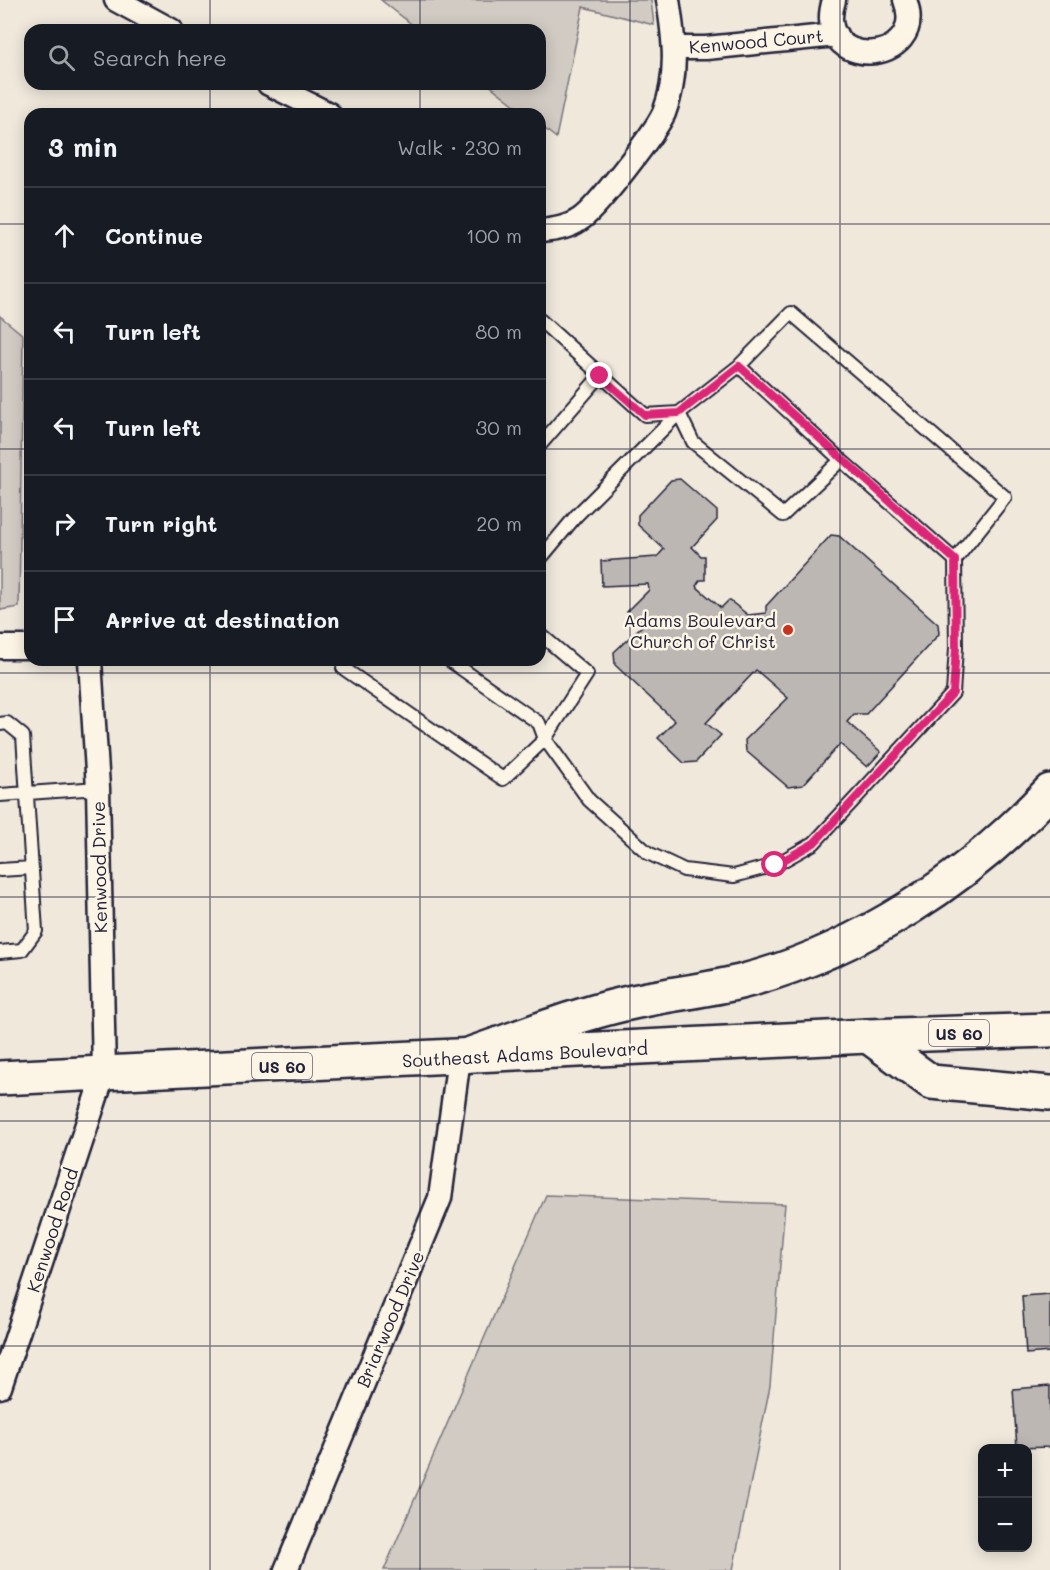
<!DOCTYPE html>
<html lang="en">
<head>
<meta charset="utf-8">
<style>
  body { margin:0; font-family:Mali,sans-serif; background:#20242c; color:#f1f3f6 }
  .controls { position:absolute; right:18px; bottom:18px; display:grid; overflow:hidden; border-radius:12px; box-shadow:0 3px 15px #0003 }
  .controls button { width:54px; height:54px; display:grid; place-items:center; padding:0; border:0; border-bottom:2px solid #363941; background:#171b24; color:#f1f3f6; font:30px sans-serif }
  .stop { position:absolute; width:18px; height:18px; margin:-14px; border:4px solid #db2777; border-radius:50%; background:#fff }
  .stop.end { background:#db2777; border-color:#fff; box-shadow:0 2px 6px #0008 }
  .list { margin:0; padding:0; list-style:none }
  h2 { display:flex; justify-content:space-between; align-items:center; height:78px; margin:0; padding:0 24px; font-size:26px }
  h2 small { font-size:20px; font-weight:400; color:#9ea1a6 }
  .list li { display:grid; grid-template-columns:39px 1fr auto; gap:18px; align-items:center; box-sizing:border-box; height:96px; padding:0 24px; border-top:2px solid #363941 }
  .list b { display:block; font-size:22px; white-space:nowrap }
  .list em { font-size:20px; font-style:normal; color:#9ea1a6 }
  .icon { flex:none; width:33px; height:33px; fill:none; stroke:currentColor; stroke-width:2; stroke-linecap:round; stroke-linejoin:round }
  .map { position:relative; flex:none; width:1050px; height:1570px; overflow:hidden }
  .search { position:absolute; background:#171b24; box-shadow:0 3px 15px #0003; left:24px; top:24px; width:522px; height:66px; display:flex; align-items:center; gap:15px; box-sizing:border-box; padding:0 21px; border-radius:18px; color:#9ea1a6; font-size:22px }
  .panel { position:absolute; background:#171b24; box-shadow:0 3px 15px #0003; left:24px; top:108px; width:522px; height:558px; border-radius:18px }
  .map>svg:first-child { display:block }
</style>
</head>
<body>
<div class="map">
<svg width="1050" height="1570" viewBox="0 0 1050 1570">
  <rect width="100%" height="100%" fill="#efe8db"/>
  <filter id="ink" filterUnits="userSpaceOnUse"><feTurbulence type="fractalNoise" baseFrequency=".0167" numOctaves="2"/><feDisplacementMap in="SourceGraphic" scale="12" xChannelSelector="R" yChannelSelector="G"/><feConvolveMatrix kernelMatrix="1 2 1 2 8 2 1 2 1" color-interpolation-filters="sRGB"/></filter>
  <g filter="url(#ink)">
    <!-- green -->
    <path fill="#d1cbc3" stroke="#7a767f" stroke-width="1.5" d="M 381,0 L 651,0 L 654,25 L 583,7 L 556,138 L 540,125 L 540,114 L 526,114 L 488,84 L 540,84 L 540,30 L 419,30 Z
      M 0,316 L 23,335 L 19,607 L 0,610 Z
      M 546,1195 L 785,1204 L 770,1386 L 733,1570 L 384,1570 Z"/>
    <!-- building -->
    <path fill="#bcb7b3" stroke="#22223b" stroke-width="1.5" d="M 680,479 L 717,511 L 717,520 L 692,547 L 701,556 L 705,556 L 705,580 L 700,580 L 696,586 L 721,608 L 729,600 L 748,615 L 766,613 L 766,606 L 831,535 L 839,536 L 938,624 L 939,634 L 866,714 L 854,714 L 847,722 L 881,752 L 867,767 L 840,744 L 803,785 L 788,787 L 746,751 L 745,740 L 788,698 L 756,670 L 706,723 L 721,735 L 696,762 L 684,763 L 658,738 L 675,721 L 615,665 L 614,652 L 643,625 L 627,612 L 649,590 L 648,584 L 602,586 L 601,561 L 657,557 L 664,549 L 638,525 L 638,515 L 671,480 Z
      M 1050,1294 L 1050,1352 L 1026,1354 L 1022,1296 Z
      M 1050,1386 L 1050,1447 L 1017,1448 L 1013,1389 Z"/>
    <g fill="none" stroke-linecap="round" stroke-linejoin="round">
      <!-- service casing -->
      <g stroke="#22223b" stroke-width="16">
        <path id="service" d="M 540,445 L 600,376
          M 841,460 L 955,560
          M 540,559 L 576,516 L 679,413 L 693,442 L 783,515 L 841,460 L 739,366
          M 540,634 L 587,674 L 545,739
          M 349,660 L 343,668 L 503,779 L 545,739 L 589,800 L 648,853 L 684,870 L 734,876 L 775,865 L 814,843 L 953,693 L 956,648 L 955,560 L 1005,497 L 791,313 L 739,366 L 679,413 L 645,415 L 540,320
          M 449,660 L 539,723 L 545,739
          M 0,724 L 7,723 L 23,736 L 36,931 L 22,950 L 0,952
          M 0,795 L 98,788
          M 0,870 L 32,868"/>
      </g>
      <!-- minor casing -->
      <g stroke="#22223b" stroke-width="27">
        <path id="minor" d="M 116,0 L 171,30
          M 834,0 C 811,73 930,67 905,0
          M 676,48 L 706,48 L 836,35
          M 269,84 L 329,114
          M 540,231 C 553,230 568,228 579,220 C 595,211 656,131 664,113 C 679,75 674,38 668,0
          M 0,647 L 30,647
          M 0,1387 L 104,1073 L 98,788 L 90,660
          M 286,1570 L 440,1198 L 459,1058"/>
      </g>
      <!-- primary casing -->
      <g stroke="#22223b" stroke-width="38">
        <path id="primary" d="M 0,1078 L 868,1036 L 1050,1030"/>
      </g>
      <!-- trunk casing -->
      <g stroke="#22223b" stroke-width="38">
        <path id="trunk" d="M 868,1036 L 931,1082 L 1050,1093
          M 459,1058 C 513,1040 568,1017 624,1004 C 662,995 702,991 740,982 C 858,952 968,879 1050,791"/>
      </g>
      <!-- service -->
      <use href="#service" stroke="#fcf5e5" stroke-width="12"/>
      <!-- minor -->
      <use href="#minor" stroke="#fcf5e5" stroke-width="22"/>
      <!-- primary -->
      <use href="#primary" stroke="#fcf5e5" stroke-width="33"/>
      <!-- trunk -->
      <use href="#trunk" stroke="#fcf5e5" stroke-width="33"/>
    </g>
  </g>
  <g fill="none" stroke-linecap="round" stroke-linejoin="round" filter="url(#ink)">
    <!-- route -->
    <path stroke="#db2777" stroke-width="8" d="M 600,376 L 645,415 L 679,413 L 739,366 L 955,560 L 956,648 L 953,693 L 814,843 L 775,865"/>
  </g>
  <!-- grid -->
  <path fill="none" stroke="#22223b" stroke-width="1.5" stroke-opacity="0.55" d="M 210,0 L 210,30M 420,0 L 420,30M 630,0 L 630,1570M 840,0 L 840,1570M 210,84 L 210,114M 420,84 L 420,114M 0,224 L 30,224M 540,224 L 1050,224M 0,449 L 30,449M 540,449 L 1050,449M 210,660 L 210,1570M 420,660 L 420,1570M 0,673 L 1050,673M 0,897 L 1050,897M 0,1121 L 1050,1121M 0,1346 L 1050,1346"/>
  <!-- markers -->
  <circle fill="#c8321e" stroke="#fcf5e5" stroke-width="2" cx="788" cy="630" r="6"/>
  <g text-anchor="middle" dominant-baseline="central" stroke-width="5" stroke-linejoin="round" paint-order="stroke">
    <!-- shield labels -->
    <g fill="#fcf5e5" stroke="#63616e" stroke-width="1.5">
      <rect x="929" y="1020" width="60" height="26" rx="4.5"/>
      <rect x="252" y="1053" width="60" height="26" rx="4.5"/>
    </g>
    <g font-size="16" font-weight="bold" fill="#22223b">
      <text x="959" y="1033">US 60</text>
      <text x="282" y="1066">US 60</text>
    </g>
    <!-- street labels -->
    <g font-size="18" fill="#22223b" stroke="#fcf5e5">
      <text transform="translate(756 41) rotate(-5)">Kenwood Court</text>
      <text transform="translate(99 867) rotate(-91)">Kenwood Drive</text>
      <text transform="translate(525 1054) rotate(-3)">Southeast Adams Boulevard</text>
      <text transform="translate(52 1230) rotate(-72)">Kenwood Road</text>
      <text transform="translate(390 1319) rotate(-67)">Briarwood Drive</text>
    </g>
    <!-- poi labels -->
    <g font-size="18" fill="#22223b" stroke="#fcf5e5" text-anchor="end">
      <text x="776" y="620">Adams Boulevard<tspan x="776" dy="21">Church of Christ</tspan></text>
    </g>
  </g>
</svg>
<div class="controls">
<button>+</button>
<button>−</button>
</div>
<div class="stop" style="left:775px;top:865px"></div>
<div class="stop end" style="left:600px;top:376px"></div>
<div class="search"><svg class="icon" aria-label="search" viewBox="0 0 24 24"><circle cx="10" cy="10" r="6"/><path d="M15 15l6 6"/></svg>Search here</div>
<section class="panel">
<h2>3 min<small>Walk · 230 m</small></h2>
<ul class="list">
<li><svg class="icon" aria-label="ahead" viewBox="0 0 24 24"><path d="M12 20V5M6 11l6-6 6 6"/></svg><div><b>Continue</b></div><em>100 m</em></li>
<li><svg class="icon" aria-label="left" viewBox="0 0 24 24"><path d="M17 20v-9H6M10 6l-5 5 5 5"/></svg><div><b>Turn left</b></div><em>80 m</em></li>
<li><svg class="icon" aria-label="left" viewBox="0 0 24 24"><path d="M17 20v-9H6M10 6l-5 5 5 5"/></svg><div><b>Turn left</b></div><em>30 m</em></li>
<li><svg class="icon" aria-label="right" viewBox="0 0 24 24"><path d="M7 20v-9h11M14 6l5 5-5 5"/></svg><div><b>Turn right</b></div><em>20 m</em></li>
<li><svg class="icon" aria-label="arrive" viewBox="0 0 24 24"><path d="M6 21V4h12l-3 4 3 4H6"/></svg><div><b>Arrive at destination</b></div></li>
</ul>
</section>
</div>
</body>
</html>
